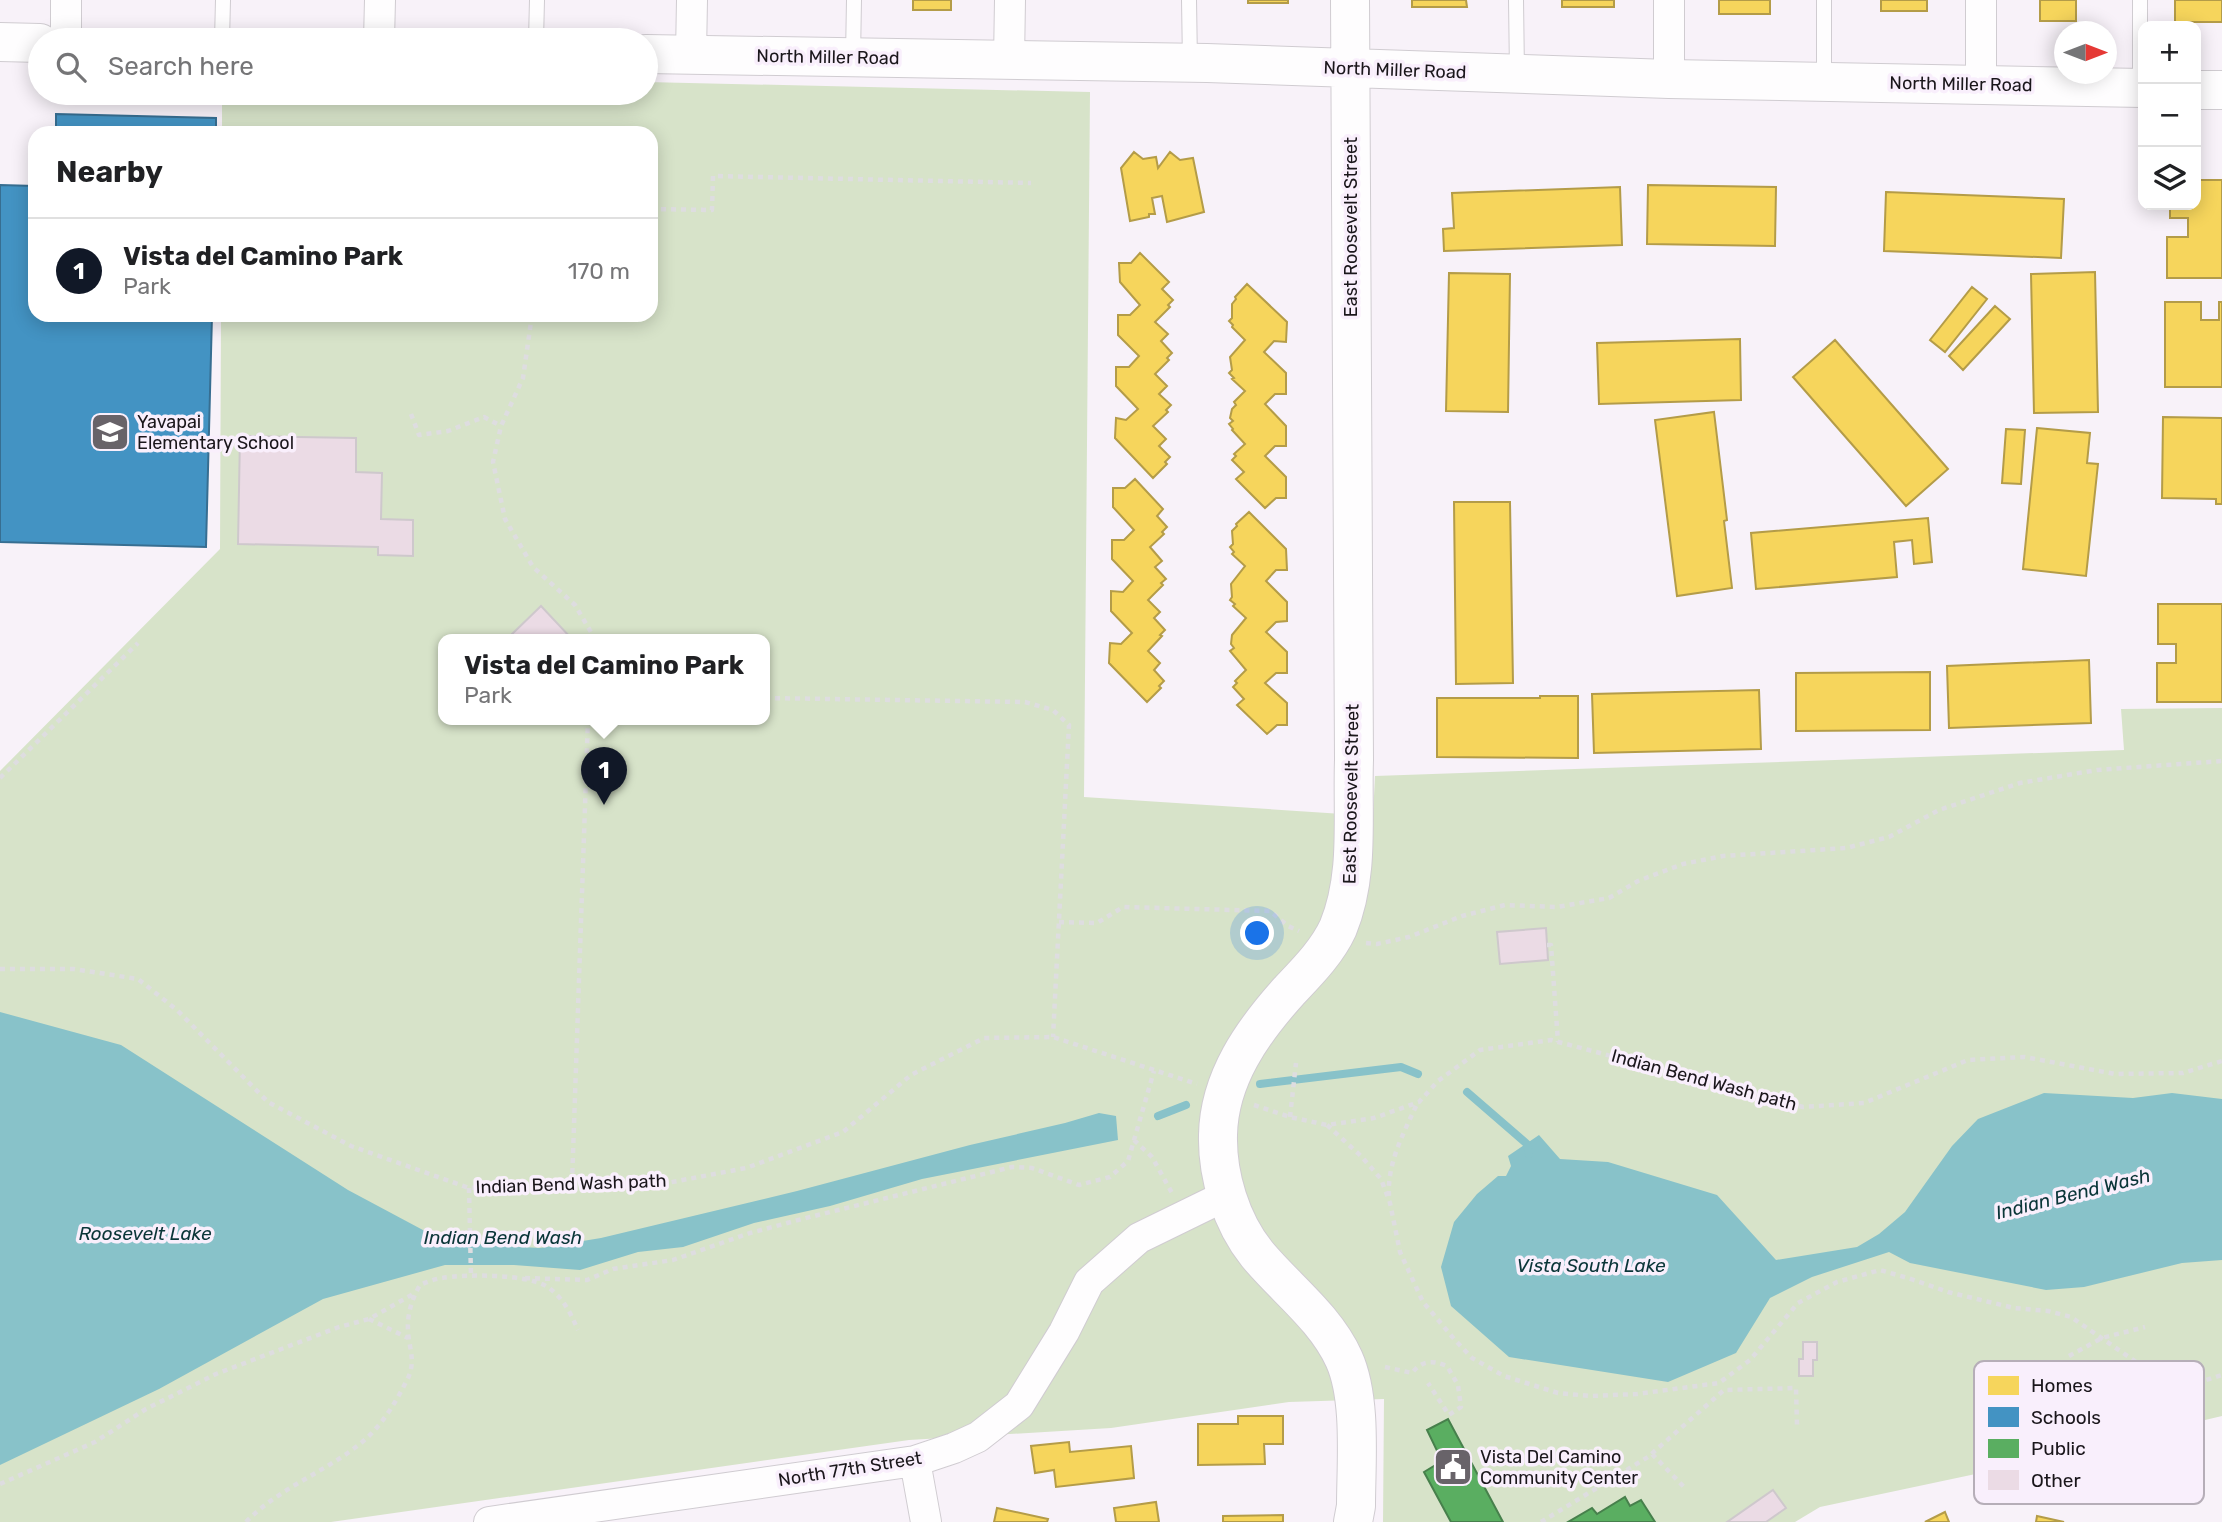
<!DOCTYPE html>
<html lang="en">
<head>
<meta charset="utf-8">
<style>
  body { margin:0; font-family:Rubik,sans-serif; background:#f2f2f2; color:#202124 }
  .controls { position:absolute; right:21px; top:21px; display:grid; overflow:hidden; border-radius:14px; box-shadow:0 4px 18px #0003 }
  .controls button { width:63px; height:63px; display:grid; place-items:center; padding:0; border:0; border-bottom:2px solid #e0e0e0; background:#fff; color:#202124; font:35px sans-serif }
  .compass { position:absolute; left:2054px; top:21px; width:63px; height:63px; border-radius:50%; background:#fff; box-shadow:0 4px 18px #0003; rotate:90deg }
  .you { position:absolute; left:1258px; top:934px; width:24px; height:24px; margin:-18px; border:5px solid #fff; border-radius:50%; background:#1a73e8; box-shadow:0 0 0 10px #1a73e833 }
  .badge { display:grid; place-items:center; width:46px; height:46px; border-radius:50%; background:#111827; color:#fff; font-size:23px; font-weight:700 }
  .pin { position:absolute; translate:-50% -58px; filter:drop-shadow(0 2px 4px #0008) }
  .pin::after { content:''; position:absolute; top:37px; width:24px; height:21px; background:inherit; clip-path:polygon(0 0,100% 0,50% 100%) }
  .popup { position:absolute; left:438px; top:634px; width:332px; height:91px; box-sizing:border-box; display:grid; place-content:center; border-radius:14px; background:#fff; filter:drop-shadow(0 2px 5px #0005); font-size:23px; white-space:nowrap; color:#757577 }
  .popup b { font-size:26px; color:#202124 }
  .popup::after { content:''; position:absolute; left:50%; top:100%; margin-left:-14px; border:14px solid transparent; border-top-color:#fff }
  .list { margin:0; padding:0; list-style:none }
  h2 { display:flex; justify-content:space-between; align-items:center; height:91px; margin:0; padding:0 28px; font-size:30px }
  h2 small { font-size:23px; font-weight:400; color:#757577 }
  .list li { display:grid; grid-template-columns:46px 1fr auto; gap:21px; align-items:center; box-sizing:border-box; height:105px; padding:0 28px; border-top:2px solid #e0e0e0 }
  .list b { display:block; font-size:26px; white-space:nowrap }
  .list p { margin:0; font-size:23px; white-space:nowrap; color:#757577 }
  .list em { font-size:23px; font-style:normal; color:#757577 }
  .icon { flex:none; width:38px; height:38px; fill:none; stroke:currentColor; stroke-width:2; stroke-linecap:round; stroke-linejoin:round }
  .map { position:relative; flex:none; width:2222px; height:1522px; overflow:hidden }
  .search { position:absolute; background:#fff; box-shadow:0 4px 18px #0003; left:28px; top:28px; width:630px; height:77px; display:flex; align-items:center; gap:18px; box-sizing:border-box; padding:0 24px; border-radius:38px; color:#757577; font-size:26px }
  .panel { position:absolute; background:#fff; box-shadow:0 4px 18px #0003; left:28px; top:126px; width:630px; height:196px; border-radius:21px }
  .map>svg:first-child { display:block }
</style>
</head>
<body>
<div class="map">
<svg width="2222" height="1522" viewBox="0 0 2222 1522">
  <rect width="100%" height="100%" fill="#f8f2f9"/>
  <!-- green -->
  <path fill="#d7e3c9" fill-rule="evenodd" d="M 646,82 L 1090,92 L 1084,797 L 1373,816 L 1375,776 L 2124,750 L 2121,709 L 2222,708 L 2222,1416 L 1985,1472 L 1820,1507 L 1795,1522 L 1383,1522 L 1384,1399 L 1289,1402 L 1111,1428 L 909,1440 L 331,1522 L 0,1522 L 0,771 L 220,549 L 221,315 L 651,315 L 651,133 L 222,133 L 222,93 L 646,93 ZM 443,639 L 765,639 L 765,719 L 443,719 Z"/>
  <!-- water -->
  <path fill="#88c2c9" d="M 0,1012 L 121,1045 L 348,1190 L 436,1237 L 486,1245 L 540,1248 L 601,1238 L 797,1191 L 970,1145 L 1065,1123 L 1099,1113 L 1116,1116 L 1118,1140 L 922,1179 L 830,1206 L 754,1223 L 683,1247 L 638,1252 L 580,1270 L 514,1265 L 445,1265 L 323,1299 L 159,1389 L 0,1465 Z
    M 2044,1093 L 2133,1098 L 2172,1093 L 2222,1099 L 2222,1260 L 2182,1263 L 2084,1287 L 2046,1290 L 1910,1263 L 1889,1252 L 1812,1277 L 1770,1298 L 1736,1353 L 1668,1382 L 1509,1357 L 1451,1306 L 1441,1267 L 1454,1222 L 1477,1194 L 1498,1176 L 1506,1176 L 1511,1166 L 1508,1156 L 1539,1135 L 1560,1159 L 1608,1162 L 1717,1195 L 1776,1260 L 1857,1247 L 1879,1234 L 1905,1212 L 1952,1146 L 1978,1119 Z"/>
  <!-- homes -->
  <path fill="#f6d55c" stroke="#b49c48" stroke-width="2" d="M 913,0 L 951,0 L 951,10 L 913,10 Z
    M 1248,0 L 1288,0 L 1288,3 L 1248,3 Z
    M 1412,0 L 1466,0 L 1467,7 L 1412,7 Z
    M 1562,0 L 1614,0 L 1614,7 L 1562,7 Z
    M 1719,0 L 1770,0 L 1770,14 L 1719,14 Z
    M 1881,0 L 1927,0 L 1927,11 L 1881,11 Z
    M 2040,0 L 2076,0 L 2076,21 L 2040,21 Z
    M 2175,0 L 2222,0 L 2222,22 L 2175,22 Z
    M 1134,152 L 1143,159 L 1156,157 L 1158,168 L 1170,152 L 1180,160 L 1193,158 L 1204,212 L 1167,222 L 1162,196 L 1152,198 L 1155,214 L 1149,214 L 1149,217 L 1130,221 L 1121,168 Z
    M 2196,180 L 2222,180 L 2222,278 L 2167,278 L 2167,237 L 2188,237 L 2188,218 L 2170,218 L 2170,205 L 2196,205 Z
    M 1648,185 L 1776,187 L 1775,246 L 1647,244 Z
    M 1620,187 L 1622,245 L 1444,251 L 1443,229 L 1454,228 L 1452,193 Z
    M 1886,192 L 2064,199 L 2061,258 L 1884,251 Z
    M 1140,253 L 1169,282 L 1162,289 L 1173,300 L 1168,305 L 1170,307 L 1155,322 L 1168,334 L 1161,341 L 1172,353 L 1167,358 L 1169,360 L 1155,374 L 1167,386 L 1159,394 L 1171,405 L 1166,410 L 1168,412 L 1153,426 L 1166,439 L 1159,446 L 1170,457 L 1165,462 L 1167,464 L 1153,478 L 1115,438 L 1116,418 L 1126,420 L 1138,409 L 1116,386 L 1116,367 L 1129,367 L 1139,356 L 1118,335 L 1118,315 L 1130,315 L 1140,305 L 1120,282 L 1119,263 L 1131,263 Z
    M 2095,272 L 2098,412 L 2034,413 L 2031,274 Z
    M 1449,273 L 1510,274 L 1508,412 L 1446,411 Z
    M 1247,284 L 1287,322 L 1286,342 L 1274,341 L 1264,352 L 1286,373 L 1286,394 L 1275,394 L 1265,404 L 1286,426 L 1286,446 L 1275,446 L 1265,456 L 1286,477 L 1286,498 L 1276,498 L 1265,508 L 1236,479 L 1244,472 L 1232,460 L 1236,456 L 1234,454 L 1245,444 L 1232,430 L 1233,429 L 1229,424 L 1233,421 L 1230,418 L 1232,409 L 1236,405 L 1234,402 L 1245,391 L 1232,379 L 1234,378 L 1229,373 L 1232,370 L 1230,357 L 1245,340 L 1232,327 L 1233,325 L 1229,321 L 1232,318 L 1232,304 L 1236,299 L 1235,297 Z
    M 1972,287 L 1987,299 L 1945,352 L 1930,340 Z
    M 2165,302 L 2201,302 L 2201,320 L 2219,320 L 2219,302 L 2222,302 L 2222,387 L 2165,387 Z
    M 1995,306 L 2010,319 L 1963,370 L 1949,356 Z
    M 1740,339 L 1741,400 L 1599,404 L 1597,343 Z
    M 1835,340 L 1948,469 L 1906,506 L 1793,377 Z
    M 1714,412 L 1727,520 L 1724,521 L 1732,588 L 1677,596 L 1655,420 Z
    M 2163,417 L 2222,418 L 2222,504 L 2216,504 L 2216,499 L 2162,498 Z
    M 2037,428 L 2090,433 L 2087,463 L 2098,464 L 2086,576 L 2023,569 Z
    M 2006,429 L 2025,430 L 2021,484 L 2002,483 Z
    M 1135,479 L 1163,509 L 1157,516 L 1167,527 L 1162,532 L 1164,534 L 1150,547 L 1162,561 L 1155,567 L 1166,579 L 1161,583 L 1163,585 L 1148,600 L 1160,612 L 1154,618 L 1165,630 L 1160,635 L 1162,636 L 1148,651 L 1160,663 L 1154,670 L 1164,681 L 1159,686 L 1161,688 L 1147,702 L 1109,663 L 1110,643 L 1121,644 L 1132,633 L 1111,611 L 1111,591 L 1123,592 L 1133,581 L 1112,559 L 1112,540 L 1124,540 L 1134,530 L 1113,507 L 1113,488 L 1125,488 Z
    M 1454,502 L 1510,502 L 1513,683 L 1456,684 Z
    M 1249,512 L 1286,549 L 1287,570 L 1276,570 L 1266,581 L 1287,602 L 1287,621 L 1276,622 L 1266,632 L 1287,652 L 1287,673 L 1276,673 L 1265,683 L 1287,703 L 1287,725 L 1277,725 L 1267,734 L 1237,705 L 1244,699 L 1233,687 L 1237,683 L 1235,681 L 1246,670 L 1230,651 L 1234,648 L 1231,644 L 1232,635 L 1246,618 L 1233,606 L 1235,604 L 1230,600 L 1232,597 L 1231,584 L 1245,566 L 1232,554 L 1234,552 L 1230,547 L 1233,544 L 1232,531 L 1237,526 L 1236,524 Z
    M 1928,518 L 1932,562 L 1914,564 L 1912,540 L 1894,542 L 1897,577 L 1756,589 L 1751,533 Z
    M 2158,604 L 2222,604 L 2222,702 L 2157,702 L 2157,663 L 2176,663 L 2176,644 L 2158,644 Z
    M 2089,660 L 2091,723 L 1949,728 L 1947,666 Z
    M 1930,672 L 1930,730 L 1796,731 L 1796,673 Z
    M 1759,690 L 1761,749 L 1594,753 L 1592,694 Z
    M 1540,696 L 1578,696 L 1578,758 L 1437,757 L 1437,698 L 1540,698 Z
    M 1238,1416 L 1283,1416 L 1283,1444 L 1264,1444 L 1265,1464 L 1198,1465 L 1198,1424 L 1238,1424 Z
    M 2166,1430 L 2191,1430 L 2191,1470 L 2166,1470 Z
    M 1069,1442 L 1070,1452 L 1131,1446 L 1134,1478 L 1056,1487 L 1054,1470 L 1035,1473 L 1031,1446 Z
    M 1156,1502 L 1159,1522 L 1116,1522 L 1114,1508 Z
    M 997,1508 L 1048,1519 L 1047,1522 L 994,1522 Z
    M 1945,1512 L 1949,1522 L 1925,1522 Z
    M 1283,1515 L 1283,1522 L 1223,1522 L 1223,1516 Z
    M 2037,1516 L 2064,1522 L 2036,1522 Z"/>
  <!-- schools -->
  <path fill="#4393c3" stroke="#376e91" stroke-width="2" d="M 56,114 L 216,118 L 216,133 L 56,133 Z
    M 0,185 L 35,186 L 35,315 L 212,315 L 206,547 L 0,542 Z"/>
  <!-- public -->
  <path fill="#5aae61" stroke="#47804c" stroke-width="2" d="M 1448,1419 L 1503,1522 L 1451,1522 L 1424,1472 L 1442,1461 L 1427,1430 Z
    M 1625,1497 L 1630,1506 L 1641,1500 L 1655,1522 L 1568,1522 L 1592,1508 L 1597,1514 Z"/>
  <g fill="none" stroke-linecap="round" stroke-linejoin="round">
    <!-- stream -->
    <path stroke="#88c2c9" stroke-width="8" d="M 1260,1084 L 1401,1067 L 1418,1074
      M 1467,1092 L 1527,1144 L 1529,1154
      M 1158,1116 L 1186,1105"/>
  </g>
  <!-- building -->
  <path fill="#ebdbe5" stroke="#cec8cc" stroke-width="2" d="M 240,436 L 356,438 L 356,472 L 382,473 L 381,519 L 413,520 L 413,556 L 378,555 L 378,547 L 238,544 Z
    M 541,606 L 572,639 L 510,639 L 509,637 Z
    M 1546,928 L 1548,960 L 1500,964 L 1497,932 Z
    M 1803,1342 L 1817,1342 L 1817,1360 L 1813,1360 L 1813,1376 L 1799,1376 L 1799,1359 L 1803,1359 Z
    M 1773,1490 L 1786,1508 L 1766,1522 L 1727,1522 Z"/>
  <g fill="none" stroke-linecap="round" stroke-linejoin="round">
    <!-- lane casing -->
    <g stroke="#d0ccd1" stroke-width="16">
      <path id="lane" d="M 1189,0 L 1190,62
        M 1516,0 L 1517,72
        M 2140,0 L 2140,86
        M 222,40 L 223,0
        M 536,40 L 537,0
        M 853,56 L 854,0
        M 1824,79 L 1824,0"/>
    </g>
    <!-- street casing -->
    <g stroke="#d0ccd1" stroke-width="32">
      <path id="street" d="M 1669,0 L 1669,79
        M 1981,0 L 1981,84
        M 66,40 L 66,0
        M 379,40 L 380,0
        M 691,54 L 692,0
        M 1009,60 L 1010,0
        M 915,1461 L 926,1522
        M 489,1522 L 915,1461 L 954,1448 L 978,1437 L 1019,1405 L 1064,1332 L 1089,1282 L 1139,1238 L 1227,1195"/>
    </g>
    <!-- secondary casing -->
    <g stroke="#d0ccd1" stroke-width="40">
      <path id="secondary" d="M 1350,0 L 1354,760 C 1352,816 1360,875 1338,928 C 1327,952 1307,972 1289,991 C 1253,1031 1219,1078 1218,1135 C 1217,1175 1231,1222 1257,1254 C 1285,1288 1325,1317 1344,1359 C 1362,1399 1356,1463 1356,1506 L 1353,1522
        M 0,42 L 40,43
        M 646,54 L 1207,63 L 1669,79 L 2143,88
        M 2196,90 L 2222,90"/>
    </g>
    <!-- path -->
    <path stroke="#dedde0" stroke-width="4.5" stroke-dasharray="5 5" stroke-linecap="butt" d="M 651,209 L 712,210 L 713,176 L 1031,183
      M 532,315 L 523,378 L 501,426 L 493,462 L 505,519 L 533,567 L 575,605 L 595,639
      M 411,414 L 419,435 L 448,431 L 484,417 L 501,426
      M 765,698 L 1025,702 L 1053,710 L 1069,725 L 1053,1037
      M 0,778 L 138,643
      M 1059,922 L 1097,923 L 1123,907 L 1270,911 L 1288,926 L 1299,931
      M 1366,943 L 1377,944 L 1409,937 L 1462,916 L 1505,905 L 1557,907 L 1609,898 L 1638,881 L 1683,864 L 1723,856 L 1846,848 L 1889,837 L 1939,810 L 2020,783 L 2097,770 L 2222,761
      M 1547,945 L 1551,945 L 1558,1042
      M 0,969 L 74,969 L 138,979 L 177,1010 L 268,1102 L 351,1146 L 469,1188 L 572,1183 L 667,1183 L 746,1168 L 843,1132 L 911,1075 L 984,1038 L 1053,1037 L 1197,1084
      M 1254,1105 L 1290,1117 L 1327,1125 L 1374,1118 L 1419,1102 L 1438,1081 L 1480,1050 L 1551,1040 L 1803,1107 L 1864,1103 L 1968,1060 L 2025,1057 L 2115,1074 L 2183,1073 L 2222,1061
      M 1290,1117 L 1296,1063
      M 1327,1125 L 1361,1156 L 1381,1179 L 1390,1203 L 1400,1252 L 1423,1302 L 1455,1340 L 1472,1358 L 1504,1376 L 1558,1393 L 1590,1396 L 1637,1394 L 1719,1383 L 1750,1360 L 1798,1303 L 1837,1282 L 1880,1270 L 1911,1279 L 1948,1292 L 2014,1308 L 2048,1311 L 2071,1317 L 2155,1375 L 2206,1380 L 2222,1375
      M 1134,1140 L 1152,1157 L 1172,1193
      M 572,1183 L 588,719
      M 469,1188 L 471,1276
      M 1389,1196 C 1387,1163 1404,1132 1418,1102
      M 525,1278 L 587,1280 L 613,1269 L 673,1260 L 750,1233 L 802,1219 L 1012,1167 L 1032,1168 L 1079,1185 L 1110,1177 L 1128,1161 L 1154,1071
      M 369,1319 L 408,1338
      M 2069,1356 L 2102,1338 L 2145,1327
      M 1385,1367 L 1412,1373 C 1422,1360 1433,1360 1447,1366 L 1458,1385 L 1461,1407 L 1449,1415 L 1428,1383
      M 1652,1454 L 1685,1488
      M 0,1484 L 95,1442 L 146,1409 L 216,1374 L 339,1327 L 369,1319 L 415,1293
      M 246,1522 C 280,1487 324,1473 361,1443 C 382,1426 396,1402 408,1378 C 416,1361 409,1348 408,1331 C 407,1314 412,1299 420,1285 C 427,1282 434,1279 442,1278 C 466,1274 525,1274 546,1286 C 563,1297 570,1312 578,1330
      M 1541,1522 L 1648,1457 L 1724,1390 L 1796,1388 L 1797,1425"/>
    <!-- lane -->
    <use href="#lane" stroke="#fefdfe" stroke-width="14"/>
    <!-- street -->
    <use href="#street" stroke="#fefdfe" stroke-width="30"/>
    <!-- secondary -->
    <use href="#secondary" stroke="#fefdfe" stroke-width="38"/>
  </g>
  <!-- icons -->
  <defs>
    <g id="school-square" transform="scale(2.0125)"><rect x="-9" y="-9" width="18" height="18" rx="4" fill="#686369" stroke="#f9effc"/><path d="M0-5L7-2L0 1L-7-2ZM-4 1L0 2.5L4 1V4Q0 6-4 4Z" fill="#fff"/></g>
    <g id="civic-square" transform="scale(2.0125)"><rect x="-9" y="-9" width="18" height="18" rx="4" fill="#686369" stroke="#f9effc"/><path d="M-.6-6.5H3V-4.5H.6V-3L4-1V1h2V6H-6V1h2V-1L-.6-3ZM-1.2 2.5V6h2.4V2.5Z" fill="#fff"/></g>
  </defs>
  <g fill-rule="evenodd">
    <use href="#school-square" x="110" y="432"/>
    <use href="#civic-square" x="1453" y="1467"/>
  </g>
  <g text-anchor="middle" dominant-baseline="central" stroke-width="7" stroke-linejoin="round" paint-order="stroke">
    <!-- street labels -->
    <g font-size="18" fill="#1a161b" stroke="#f9effc">
      <text transform="translate(828 57) rotate(1)">North Miller Road</text>
      <text transform="translate(1395 70) rotate(2)">North Miller Road</text>
      <text transform="translate(1961 84) rotate(1)">North Miller Road</text>
      <text transform="translate(1351 227) rotate(-90)">East Roosevelt Street</text>
      <text transform="translate(1351 794) rotate(-89)">East Roosevelt Street</text>
      <text transform="translate(1704 1080) rotate(15)">Indian Bend Wash path</text>
      <text transform="translate(571 1184) rotate(-2)">Indian Bend Wash path</text>
      <text transform="translate(850 1469) rotate(-9)">North 77th Street</text>
    </g>
    <!-- poi labels -->
    <g font-size="18" fill="#1a161b" stroke="#f9effc" text-anchor="start">
      <text x="137" y="422">Yavapai<tspan x="137" dy="21">Elementary School</tspan></text>
      <text x="1480" y="1457">Vista Del Camino<tspan x="1480" dy="21">Community Center</tspan></text>
    </g>
    <!-- water labels -->
    <g font-size="19" font-style="italic" fill="#0a3538" stroke="#f9effc">
      <text transform="translate(2073 1194) rotate(-14)">Indian Bend Wash</text>
      <text x="145" y="1233">Roosevelt Lake</text>
      <text x="503" y="1237">Indian Bend Wash</text>
      <text x="1591" y="1265">Vista South Lake</text>
    </g>
  </g>
  <!-- legend -->
  <rect x="1974" y="1361" width="230" height="143" rx="10" fill="#f9effc" stroke="#b6aeb8" stroke-width="2"/>
  <rect x="1988" y="1376" width="31" height="19" fill="#f6d55c"/>
  <rect x="1988" y="1407" width="31" height="20" fill="#4393c3"/>
  <rect x="1988" y="1439" width="31" height="19" fill="#5aae61"/>
  <rect x="1988" y="1470" width="31" height="20" fill="#ebdbe5"/>
  <g font-size="19" fill="#1a161b">
    <text x="2031" y="1392">Homes</text>
    <text x="2031" y="1424">Schools</text>
    <text x="2031" y="1455">Public</text>
    <text x="2031" y="1487">Other</text>
  </g>
</svg>
<div class="controls">
<button>+</button>
<button>−</button>
<button><svg class="icon" aria-label="layers" viewBox="0 0 24 24"><path d="M12 4l9 5-9 5-9-5zM3 14l9 5 9-5"/></svg></button>
</div>
<svg class="compass" viewBox="-18 -18 36 36"><path d="M0-13l5 13h-10z" fill="#e53935"/><path d="M0 13l5-13h-10z" fill="#757577"/></svg>
<div class="you"></div>
<div class="pin badge" style="left:604px;top:805px">1</div>
<div class="popup"><b>Vista del Camino Park</b>Park</div>
<div class="search"><svg class="icon" aria-label="search" viewBox="0 0 24 24"><circle cx="10" cy="10" r="6"/><path d="M15 15l6 6"/></svg>Search here</div>
<section class="panel">
<h2>Nearby<small></small></h2>
<ul class="list">
<li><span class="badge">1</span><div><b>Vista del Camino Park</b><p>Park</p></div><em>170 m</em></li>
</ul>
</section>
</div>
</body>
</html>
